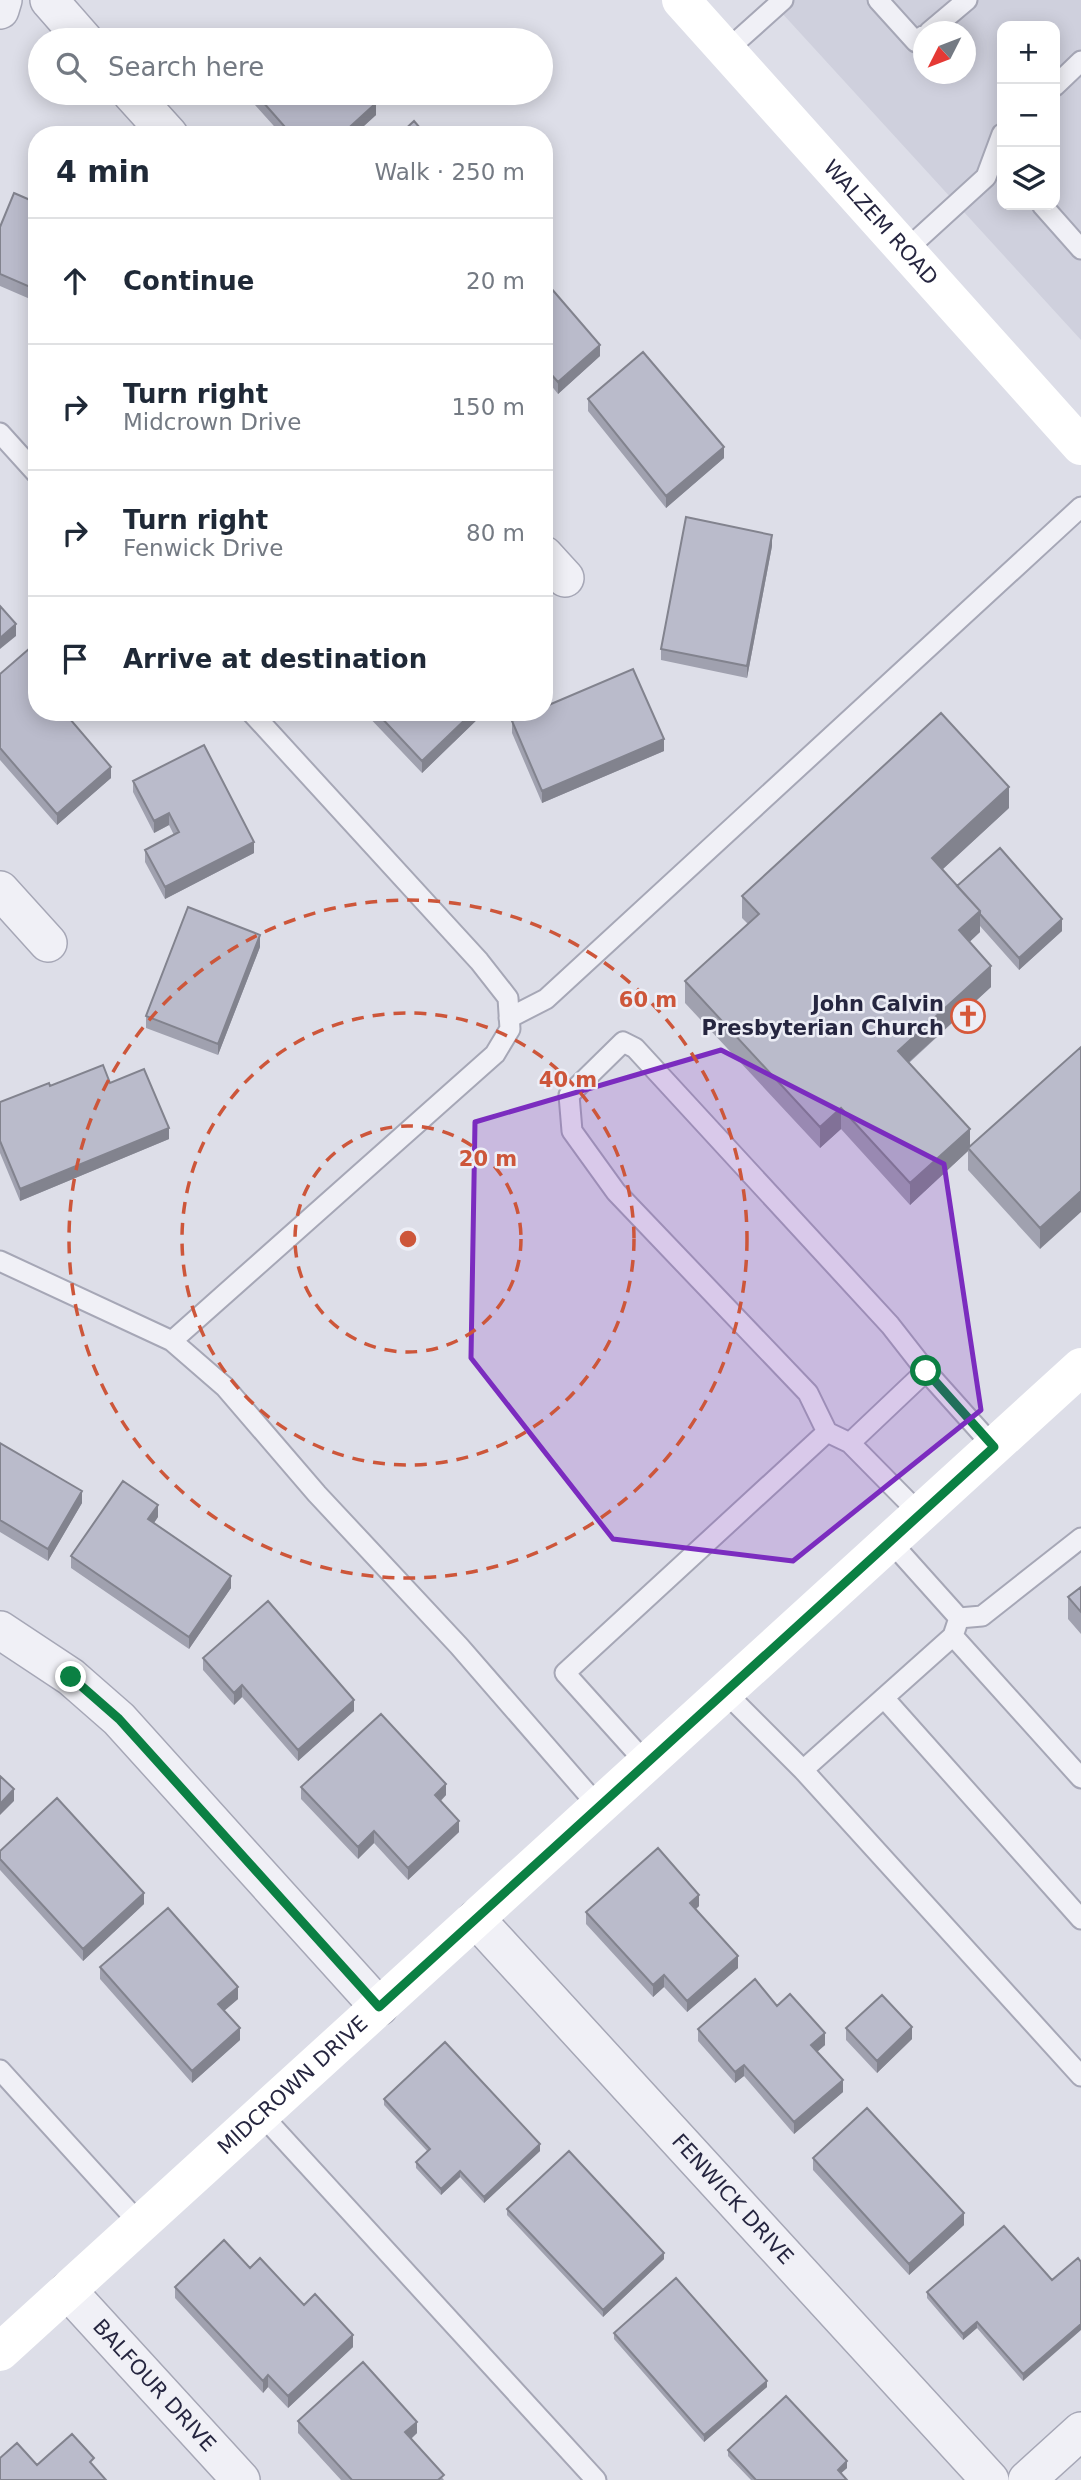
<!DOCTYPE html>
<html lang="en">
<head>
<meta charset="utf-8">
<style>
  body { margin:0; font-family:"DejaVu Sans",sans-serif; background:#f6f6f7; color:#1f2937 }
  .controls { position:absolute; right:21px; top:21px; display:grid; overflow:hidden; border-radius:14px; box-shadow:0 4px 18px #0003 }
  .controls button { width:63px; height:63px; display:grid; place-items:center; padding:0; border:0; border-bottom:2px solid #e0e1e3; background:#fff; color:#1f2937; font:35px sans-serif }
  .compass { position:absolute; left:913px; top:21px; width:63px; height:63px; border-radius:50%; background:#fff; box-shadow:0 4px 18px #0003; rotate:228deg }
  .stop { position:absolute; width:21px; height:21px; margin:-16px; border:5px solid #0b8043; border-radius:50%; background:#fff }
  .stop.end { background:#0b8043; border-color:#fff; box-shadow:0 2px 7px #0008 }
  .list { margin:0; padding:0; list-style:none }
  h2 { display:flex; justify-content:space-between; align-items:center; height:91px; margin:0; padding:0 28px; font-size:30px }
  h2 small { font-size:23px; font-weight:400; color:#747a83 }
  .list li { display:grid; grid-template-columns:46px 1fr auto; gap:21px; align-items:center; box-sizing:border-box; height:126px; padding:0 28px; border-top:2px solid #e0e1e3 }
  .list b { display:block; font-size:26px; white-space:nowrap }
  .list p { margin:0; font-size:23px; white-space:nowrap; color:#747a83 }
  .list em { font-size:23px; font-style:normal; color:#747a83 }
  .icon { flex:none; width:38px; height:38px; fill:none; stroke:currentColor; stroke-width:2; stroke-linecap:round; stroke-linejoin:round }
  .map { position:relative; flex:none; width:1081px; height:2480px; overflow:hidden }
  .search { position:absolute; background:#fff; box-shadow:0 4px 18px #0003; left:28px; top:28px; width:525px; height:77px; display:flex; align-items:center; gap:18px; box-sizing:border-box; padding:0 24px; border-radius:38px; color:#747a83; font-size:26px }
  .panel { position:absolute; background:#fff; box-shadow:0 4px 18px #0003; left:28px; top:126px; width:525px; height:595px; border-radius:28px }
  .map>svg:first-child { display:block }
</style>
</head>
<body>
<div class="map">
<svg width="1081" height="2480" viewBox="0 0 1081 2480">
  <rect width="100%" height="100%" fill="#dddee8"/>
  <!-- built -->
  <path fill="#cfd0dd" fill-rule="evenodd" d="M 770,0 L 1081,0 L 1081,340 ZM 1002,26 L 1055,26 L 1055,205 L 1002,205 ZM 923,32 L 965,32 L 965,74 L 923,74 Z"/>
  <g fill="none" stroke-linecap="round" stroke-linejoin="round">
    <!-- lane casing -->
    <g stroke="#a6a7b6" stroke-width="23">
      <path id="lane" d="M 878,0 L 916,42 L 923,36
        M 929,32 L 967,0
        M 726,51 L 783,0
        M 1055,86 L 1081,61
        M 1042,205 L 1081,249
        M 906,250 L 986,177 L 1002,134
        M 0,433 L 37,474
        M 509,1018 L 546,999 L 1081,507
        M 0,1261 L 172,1341 L 225,1387 L 317,1494 L 459,1646 L 599,1807
        M 172,1341 L 495,1054 L 510,1029 L 508,998 L 479,961 L 251,712
        M 827,1432 L 808,1393 L 616,1192 L 572,1131 L 569,1095 L 623,1042 L 635,1048 L 890,1325 L 926,1371 L 994,1447
        M 850,1443 L 926,1371
        M 890,1541 L 959,1618 L 982,1616 L 1081,1538
        M 959,1618 L 953,1636 L 803,1770 L 1081,2076
        M 953,1636 L 1081,1778
        M 725,1692 L 803,1770
        M 884,1698 L 1081,1919
        M 646,1763 L 565,1673 L 827,1432 L 850,1443 L 920,1514
        M 0,2070 L 140,2224
        M 261,2114 L 596,2480"/>
    </g>
    <!-- street casing -->
    <g stroke="#a6a7b6" stroke-width="40">
      <g id="street">
        <path d="M 49,0 L 84,40"/>
        <path d="M 0,10 L 3,0"/>
        <path d="M 131,93 L 169,135"/>
        <path d="M 544,555 L 565,578"/>
        <path d="M 0,890 L 48,943"/>
        <path d="M 0,1630 L 71,1677 L 119,1719 L 379,2007"/>
        <path id="s1" d="M 476,1919 L 990,2480"/>
        <path id="s2" d="M 68,2291 L 241,2480"/>
        <path d="M 1027,2480 L 1081,2431"/>
      </g>
    </g>
    <!-- lane -->
    <use href="#lane" stroke="#f0f0f6" stroke-width="19"/>
    <!-- street -->
    <use href="#street" stroke="#f0f0f6" stroke-width="37"/>
    <!-- secondary -->
    <g stroke="#fff" stroke-width="38">
      <path id="s3" d="M 681,0 L 1081,446"/>
      <path id="s4" d="M 0,2352 L 1081,1367"/>
    </g>
  </g>
  <!-- wall -->
  <path fill="#a0a1af" d="M 255,93 L 376,115 L 354,135 L 282,135 L 255,105 Z
    M 37,203 L 37,302 L 0,286 L 0,227 Z
    M 544,280 L 600,356 L 558,394 L 550,384 L 544,389 Z
    M 588,399 L 724,458 L 666,508 L 588,411 Z
    M 772,546 L 747,678 L 661,660 L 661,649 Z
    M 0,674 L 37,712 L 111,778 L 57,825 L 0,760 Z
    M 364,712 L 485,712 L 422,773 Z
    M 512,721 L 664,751 L 542,803 L 512,733 Z
    M 133,781 L 254,853 L 165,899 L 145,862 L 145,850 L 174,835 L 169,825 L 154,833 L 133,792 Z
    M 1009,808 L 942,870 L 957,886 L 1062,931 L 1019,970 L 980,926 L 980,932 L 969,942 L 991,987 L 909,1063 L 970,1147 L 1081,1047 L 1040,1249 L 968,1170 L 968,1151 L 910,1205 L 841,1129 L 820,1148 L 685,1003 L 685,981 L 748,924 L 742,918 L 742,896 Z
    M 260,947 L 218,1055 L 146,1028 L 146,1016 Z
    M 110,1083 L 169,1139 L 20,1201 L 0,1153 L 0,1102 L 50,1086 Z
    M 0,1443 L 82,1503 L 48,1561 L 0,1532 Z
    M 158,1517 L 154,1523 L 231,1588 L 189,1649 L 71,1568 L 71,1556 Z
    M 1081,1587 L 1081,1634 L 1068,1619 L 1068,1597 Z
    M 203,1658 L 354,1711 L 298,1761 L 242,1697 L 234,1705 L 203,1670 Z
    M 301,1787 L 446,1795 L 441,1801 L 459,1832 L 408,1880 L 374,1843 L 358,1859 L 301,1799 Z
    M 0,1851 L 144,1904 L 83,1961 L 0,1870 Z
    M 699,1906 L 696,1909 L 738,1968 L 687,2012 L 664,1987 L 653,1997 L 586,1924 L 586,1912 Z
    M 100,1967 L 238,1999 L 224,2011 L 240,2040 L 192,2083 L 100,1979 Z
    M 777,2006 L 825,2045 L 817,2052 L 843,2092 L 794,2134 L 744,2076 L 735,2083 L 698,2041 L 698,2029 Z
    M 846,2028 L 912,2039 L 877,2073 L 846,2040 Z
    M 384,2099 L 540,2151 L 484,2203 L 460,2177 L 441,2195 L 416,2168 L 416,2162 L 427,2151 L 384,2105 Z
    M 813,2158 L 964,2225 L 909,2275 L 813,2170 Z
    M 507,2209 L 664,2259 L 603,2317 L 507,2215 Z
    M 250,2268 L 304,2305 L 353,2347 L 288,2408 L 268,2387 L 263,2393 L 175,2298 L 175,2287 Z
    M 1052,2280 L 1023,2381 L 977,2328 L 963,2340 L 927,2298 L 927,2292 Z
    M 614,2333 L 767,2387 L 704,2442 L 614,2339 Z
    M 298,2421 L 417,2433 L 411,2439 L 444,2480 L 341,2480 L 298,2433 Z
    M 728,2450 L 847,2468 L 841,2473 L 847,2480 L 751,2480 L 728,2456 Z"/>
  <!-- shaded-wall -->
  <path fill="#82838e" d="M 376,103 L 376,115 L 354,135 L 341,135 Z
    M 600,345 L 600,356 L 558,394 L 558,382 Z
    M 550,373 L 550,384 L 544,389 L 544,378 Z
    M 724,447 L 724,458 L 666,508 L 666,496 Z
    M 772,535 L 772,546 L 747,678 L 747,666 Z
    M 16,624 L 16,636 L 0,649 L 0,638 Z
    M 473,712 L 485,712 L 422,773 L 422,761 Z
    M 664,739 L 664,751 L 542,803 L 542,791 Z
    M 111,767 L 111,778 L 57,825 L 57,814 Z
    M 1009,787 L 1009,808 L 932,879 L 932,858 Z
    M 169,813 L 169,825 L 154,833 L 154,821 Z
    M 254,842 L 254,853 L 165,899 L 165,887 Z
    M 980,911 L 980,932 L 959,952 L 959,930 Z
    M 1062,919 L 1062,931 L 1019,970 L 1019,958 Z
    M 260,935 L 260,947 L 218,1055 L 218,1044 Z
    M 991,966 L 991,987 L 898,1072 L 898,1051 Z
    M 841,1108 L 841,1129 L 820,1148 L 820,1127 Z
    M 169,1128 L 169,1139 L 20,1201 L 20,1189 Z
    M 970,1129 L 970,1150 L 968,1148 L 968,1151 L 910,1205 L 910,1183 Z
    M 1081,1191 L 1081,1212 L 1040,1249 L 1040,1228 Z
    M 82,1491 L 82,1503 L 48,1561 L 48,1549 Z
    M 158,1505 L 158,1517 L 148,1531 L 148,1519 Z
    M 231,1576 L 231,1588 L 189,1649 L 189,1637 Z
    M 242,1685 L 242,1697 L 234,1705 L 234,1693 Z
    M 354,1700 L 354,1711 L 298,1761 L 298,1750 Z
    M 446,1784 L 446,1795 L 435,1806 L 435,1795 Z
    M 14,1789 L 14,1801 L 0,1815 L 0,1804 Z
    M 459,1821 L 459,1832 L 408,1880 L 408,1868 Z
    M 374,1831 L 374,1843 L 358,1859 L 358,1847 Z
    M 144,1893 L 144,1904 L 83,1961 L 83,1949 Z
    M 699,1895 L 699,1906 L 690,1914 L 690,1903 Z
    M 738,1956 L 738,1968 L 687,2012 L 687,2001 Z
    M 664,1975 L 664,1987 L 653,1997 L 653,1985 Z
    M 238,1987 L 238,1999 L 218,2016 L 218,2004 Z
    M 912,2027 L 912,2039 L 877,2073 L 877,2061 Z
    M 240,2028 L 240,2040 L 192,2083 L 192,2071 Z
    M 825,2033 L 825,2045 L 811,2057 L 811,2045 Z
    M 744,2065 L 744,2076 L 735,2083 L 735,2072 Z
    M 843,2080 L 843,2092 L 794,2134 L 794,2122 Z
    M 540,2144 L 540,2151 L 484,2203 L 484,2197 Z
    M 460,2171 L 460,2177 L 441,2195 L 441,2189 Z
    M 964,2213 L 964,2225 L 909,2275 L 909,2264 Z
    M 664,2253 L 664,2259 L 603,2317 L 603,2310 Z
    M 977,2322 L 977,2328 L 963,2340 L 963,2334 Z
    M 1081,2324 L 1081,2330 L 1023,2381 L 1023,2374 Z
    M 353,2335 L 353,2347 L 288,2408 L 288,2396 Z
    M 268,2375 L 268,2387 L 263,2393 L 263,2381 Z
    M 767,2381 L 767,2387 L 704,2442 L 704,2435 Z
    M 417,2422 L 417,2433 L 405,2444 L 405,2432 Z
    M 847,2461 L 847,2468 L 838,2476 L 838,2470 Z"/>
  <!-- building -->
  <path fill="#babbcb" stroke="#82838e" stroke-width="2" d="M 255,93 L 366,93 L 376,103 L 341,135 L 292,135 Z
    M 414,121 L 426,135 L 399,135 Z
    M 14,193 L 37,203 L 37,290 L 0,274 L 0,227 Z
    M 544,280 L 600,345 L 558,382 L 550,373 L 544,378 Z
    M 643,352 L 724,447 L 666,496 L 588,399 Z
    M 686,517 L 772,535 L 747,666 L 661,649 Z
    M 0,606 L 16,624 L 0,638 Z
    M 37,642 L 37,712 L 64,712 L 111,767 L 57,814 L 0,748 L 0,674 Z
    M 633,669 L 664,739 L 542,791 L 512,721 L 532,712 L 544,712 L 544,707 Z
    M 376,712 L 473,712 L 422,761 Z
    M 941,713 L 1009,787 L 932,858 L 980,911 L 959,930 L 991,966 L 898,1051 L 970,1129 L 910,1183 L 841,1108 L 820,1127 L 685,981 L 759,914 L 742,896 Z
    M 204,745 L 254,842 L 165,887 L 145,850 L 179,832 L 169,813 L 154,821 L 133,781 Z
    M 1000,848 L 1062,919 L 1019,958 L 980,914 L 980,911 L 957,886 Z
    M 188,907 L 260,935 L 218,1044 L 146,1016 Z
    M 1081,1047 L 1081,1191 L 1040,1228 L 968,1148 Z
    M 103,1065 L 110,1083 L 144,1069 L 169,1128 L 20,1189 L 0,1141 L 0,1102 L 49,1083 L 50,1086 Z
    M 0,1443 L 82,1491 L 48,1549 L 0,1520 Z
    M 123,1481 L 158,1505 L 148,1519 L 231,1576 L 189,1637 L 71,1556 Z
    M 1081,1587 L 1081,1612 L 1068,1597 Z
    M 268,1601 L 354,1700 L 298,1750 L 242,1685 L 234,1693 L 203,1658 Z
    M 381,1714 L 446,1784 L 435,1795 L 459,1821 L 408,1868 L 374,1831 L 358,1847 L 301,1787 Z
    M 0,1776 L 14,1789 L 0,1804 Z
    M 57,1798 L 144,1893 L 83,1949 L 0,1859 L 0,1851 Z
    M 658,1848 L 699,1895 L 690,1903 L 738,1956 L 687,2001 L 664,1975 L 653,1985 L 586,1912 Z
    M 168,1908 L 238,1987 L 218,2004 L 240,2028 L 192,2071 L 100,1967 Z
    M 755,1979 L 777,2006 L 790,1994 L 825,2033 L 811,2045 L 843,2080 L 794,2122 L 744,2065 L 735,2072 L 698,2029 Z
    M 882,1995 L 912,2027 L 877,2061 L 846,2028 Z
    M 445,2042 L 540,2144 L 484,2197 L 460,2171 L 441,2189 L 416,2162 L 430,2149 L 384,2099 Z
    M 867,2108 L 964,2213 L 909,2264 L 813,2158 Z
    M 569,2151 L 664,2253 L 603,2310 L 507,2209 Z
    M 1004,2226 L 1052,2280 L 1078,2258 L 1081,2262 L 1081,2324 L 1023,2374 L 977,2322 L 963,2334 L 927,2292 Z
    M 224,2240 L 250,2268 L 260,2258 L 304,2305 L 315,2294 L 353,2335 L 288,2396 L 268,2375 L 263,2381 L 175,2287 Z
    M 676,2278 L 767,2381 L 704,2435 L 614,2333 Z
    M 363,2362 L 417,2422 L 405,2432 L 444,2475 L 438,2480 L 352,2480 L 298,2421 Z
    M 786,2396 L 847,2461 L 838,2470 L 847,2480 L 756,2480 L 728,2450 Z
    M 72,2434 L 94,2458 L 90,2462 L 106,2480 L 0,2480 L 0,2458 L 17,2443 L 37,2465 Z"/>
  <g fill="none" stroke-linecap="round" stroke-linejoin="round">
    <!-- route -->
    <path stroke="#0b8043" stroke-width="9" d="M 71,1677 L 119,1719 L 379,2007 L 994,1447 L 926,1371"/>
  </g>
  <!-- marked area -->
  <path fill="#7b2cbf" fill-opacity="0.2" stroke="#7b2cbf" stroke-width="5" stroke-linejoin="round" d="M 721,1050 L 944,1164 L 981,1410 L 793,1561 L 613,1539 L 471,1358 L 475,1122 Z"/>
  <!-- distance rings -->
  <g fill="none" stroke="#cd563a" stroke-width="3.5" stroke-dasharray="12 9">
    <circle cx="408" cy="1239" r="113"/>
    <circle cx="408" cy="1239" r="226"/>
    <circle cx="408" cy="1239" r="339"/>
  </g>
  <!-- icons -->
  <defs>
    <g id="church-ring" transform="scale(1.75)"><circle r="9.5" fill="#edeef6" stroke="#d6583a" stroke-width="1.5"/><path d="M-1.2-6h2.4v3.5h3.3v2.4h-3.3V6h-2.4V-.1h-3.3v-2.4h3.3Z" fill="#d6583a"/></g>
  </defs>
  <g fill-rule="evenodd">
    <use href="#church-ring" x="968" y="1016"/>
  </g>
  <g text-anchor="middle" dominant-baseline="central" stroke-width="5" stroke-linejoin="round" paint-order="stroke">
    <!-- street labels -->
    <g font-size="21" fill="#262640" stroke="#edeef6">
      <text stroke="none"><textPath href="#s3" startOffset="299">WALZEM ROAD</textPath></text>
      <text stroke="none"><textPath href="#s4" startOffset="396">MIDCROWN DRIVE</textPath></text>
      <text stroke="none"><textPath href="#s1" startOffset="380">FENWICK DRIVE</textPath></text>
      <text stroke="none"><textPath href="#s2" startOffset="128">BALFOUR DRIVE</textPath></text>
    </g>
    <!-- poi labels -->
    <g font-size="21" font-weight="bold" fill="#262640" stroke="#edeef6" text-anchor="end">
      <text x="944" y="1004">John Calvin<tspan x="944" dy="24">Presbyterian Church</tspan></text>
    </g>
  </g>
  <circle cx="408" cy="1239" r="10" fill="#cd563a" stroke="#edeef6" stroke-width="3.5"/>
  <g font-size="21" text-anchor="middle" font-weight="bold" fill="#cd563a" stroke="#edeef6" stroke-width="5" stroke-linejoin="round" paint-order="stroke">
    <text x="648" y="1007">60 m</text>
    <text x="568" y="1087">40 m</text>
    <text x="488" y="1166">20 m</text>
  </g>
</svg>
<div class="controls">
<button>+</button>
<button>−</button>
<button><svg class="icon" aria-label="layers" viewBox="0 0 24 24"><path d="M12 4l9 5-9 5-9-5zM3 14l9 5 9-5"/></svg></button>
</div>
<svg class="compass" viewBox="-18 -18 36 36"><path d="M0-13l5 13h-10z" fill="#e53935"/><path d="M0 13l5-13h-10z" fill="#747a83"/></svg>
<div class="stop" style="left:926px;top:1371px"></div>
<div class="stop end" style="left:71px;top:1677px"></div>
<div class="search"><svg class="icon" aria-label="search" viewBox="0 0 24 24"><circle cx="10" cy="10" r="6"/><path d="M15 15l6 6"/></svg>Search here</div>
<section class="panel">
<h2>4 min<small>Walk · 250 m</small></h2>
<ul class="list">
<li><svg class="icon" aria-label="ahead" viewBox="0 0 24 24"><path d="M12 20V5M6 11l6-6 6 6"/></svg><div><b>Continue</b></div><em>20 m</em></li>
<li><svg class="icon" aria-label="right" viewBox="0 0 24 24"><path d="M7 20v-9h11M14 6l5 5-5 5"/></svg><div><b>Turn right</b><p>Midcrown Drive</p></div><em>150 m</em></li>
<li><svg class="icon" aria-label="right" viewBox="0 0 24 24"><path d="M7 20v-9h11M14 6l5 5-5 5"/></svg><div><b>Turn right</b><p>Fenwick Drive</p></div><em>80 m</em></li>
<li><svg class="icon" aria-label="arrive" viewBox="0 0 24 24"><path d="M6 21V4h12l-3 4 3 4H6"/></svg><div><b>Arrive at destination</b></div></li>
</ul>
</section>
</div>
</body>
</html>
